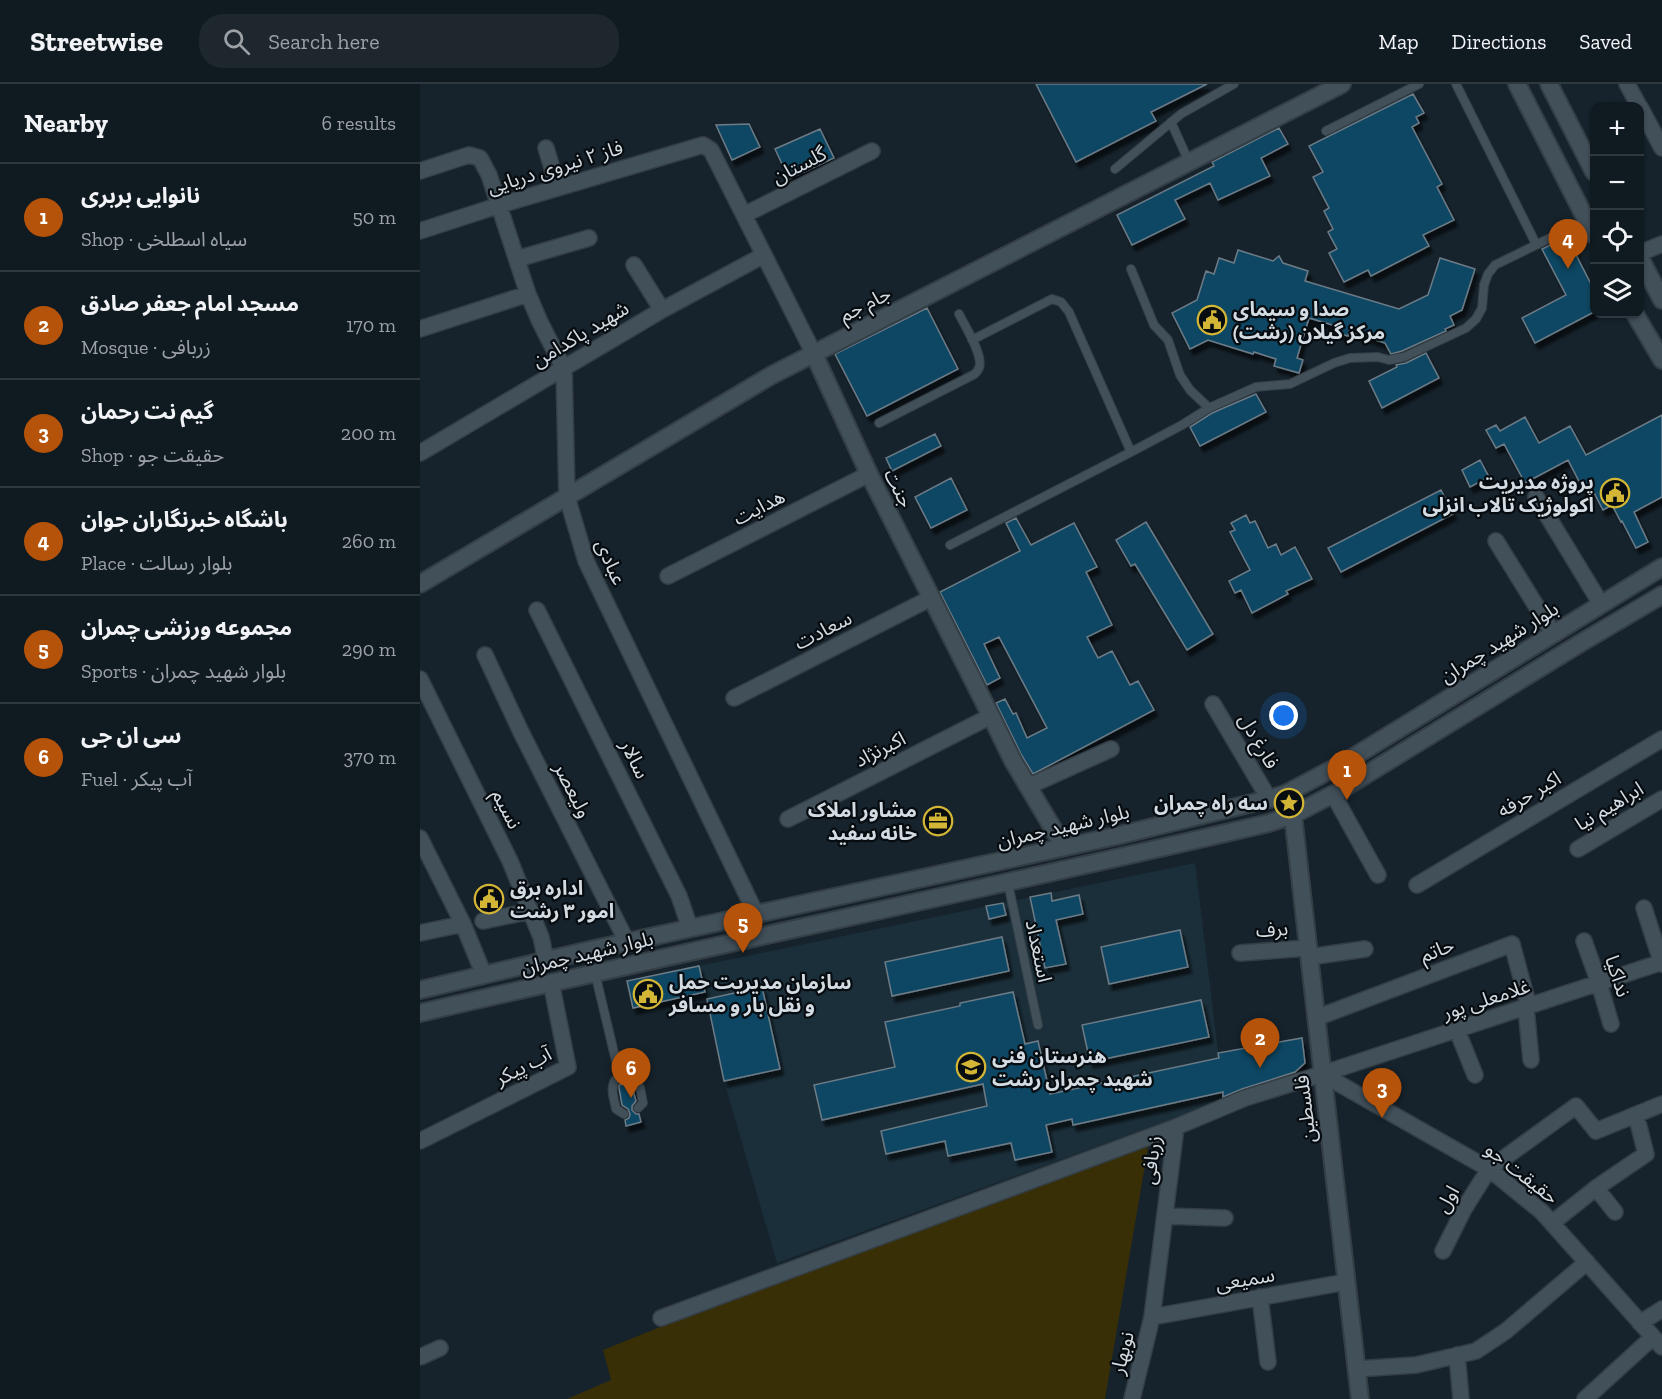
<!DOCTYPE html>
<html lang="en">
<head>
<meta charset="utf-8">
<style>
  body { margin:0; font-family:"Zilla Slab","Noto Sans Arabic",serif; background:#1e272e; color:#f1f3f6 }
  .controls { position:absolute; right:18px; top:18px; display:grid; overflow:hidden; border-radius:12px; box-shadow:0 2px 4px #0004 }
  .controls button { width:54px; height:54px; display:grid; place-items:center; padding:0; border:0; border-bottom:2px solid #30383f; background:#101a21; color:#f1f3f6; font:30px sans-serif }
  .you { position:absolute; left:864px; top:632px; width:21px; height:21px; margin:-15px; border:4px solid #fff; border-radius:50%; background:#1a73e8; box-shadow:0 0 0 9px #1a73e833 }
  .badge { display:grid; place-items:center; width:39px; height:39px; border-radius:50%; background:#b45309; color:#fff; font-size:20px; font-weight:700 }
  .pin { position:absolute; translate:-50% -50px; filter:drop-shadow(0 2px 3px #0008) }
  .pin::after { content:''; position:absolute; top:32px; width:21px; height:18px; background:inherit; clip-path:polygon(0 0,100% 0,50% 100%) }
  .list { margin:0; padding:0; list-style:none }
  h2 { display:flex; justify-content:space-between; align-items:center; height:78px; margin:0; padding:0 24px; font-size:26px }
  h2 small { font-size:20px; font-weight:400; color:#9ca1a5 }
  .list li { display:grid; grid-template-columns:39px 1fr auto; gap:18px; align-items:center; box-sizing:border-box; height:108px; padding:0 24px; border-top:2px solid #30383f }
  .list b { display:block; font-size:22px; white-space:nowrap }
  .list p { margin:0; font-size:20px; white-space:nowrap; color:#9ca1a5 }
  .list em { font-size:20px; font-style:normal; color:#9ca1a5 }
  .icon { flex:none; width:33px; height:33px; fill:none; stroke:currentColor; stroke-width:2; stroke-linecap:round; stroke-linejoin:round }
  .map { position:relative; flex:none; width:1242px; height:1315px; overflow:hidden }
  header { display:flex; align-items:center; gap:36px; box-sizing:border-box; height:84px; padding:0 30px; background:#101a21; border-bottom:2px solid #30383f }
  header strong { font-size:28px }
  nav { display:flex; gap:33px; margin-inline-start:auto; font-size:21px }
  .search { width:420px; height:54px; background:#1e272e; display:flex; align-items:center; gap:15px; box-sizing:border-box; padding:0 21px; border-radius:24px; color:#9ca1a5; font-size:22px }
  main { display:flex }
  aside { flex:1; background:#101a21 }
  .map>svg:first-child { display:block }
</style>
</head>
<body>
<header>
<strong>Streetwise</strong>
<div class="search"><svg class="icon" aria-label="search" viewBox="0 0 24 24"><circle cx="10" cy="10" r="6"/><path d="M15 15l6 6"/></svg>Search here</div>
<nav><a>Map</a><a>Directions</a><a>Saved</a></nav>
</header>
<main>
<aside>
<h2>Nearby<small>6 results</small></h2>
<ul class="list">
<li><span class="badge">1</span><div><b>نانوایی بربری</b><p>Shop · سیاه اسطلخی</p></div><em>50 m</em></li>
<li><span class="badge">2</span><div><b>مسجد امام جعفر صادق</b><p>Mosque · زربافی</p></div><em>170 m</em></li>
<li><span class="badge">3</span><div><b>گیم نت رحمان</b><p>Shop · حقیقت جو</p></div><em>200 m</em></li>
<li><span class="badge">4</span><div><b>باشگاه خبرنگاران جوان</b><p>Place · بلوار رسالت</p></div><em>260 m</em></li>
<li><span class="badge">5</span><div><b>مجموعه ورزشی چمران</b><p>Sports · بلوار شهید چمران</p></div><em>290 m</em></li>
<li><span class="badge">6</span><div><b>سی ان جی</b><p>Fuel · آب پیکر</p></div><em>370 m</em></li>
</ul>
</aside>
<div class="map">
<svg width="1242" height="1315" viewBox="0 0 1242 1315">
  <defs>
    <filter id="shadow"><feDropShadow dx="3.5" dy="6" stdDeviation="1.5" flood-color="#0009"/></filter>
  </defs>
  <rect width="100%" height="100%" fill="#16232c"/>
  <!-- built -->
  <path fill="#1b2f3a" d="M 775,779 L 804,1016 L 357,1179 L 304,997 L 279,882 Z"/>
  <!-- green -->
  <path fill="#392f06" d="M 731,1046 L 685,1315 L 147,1315 L 191,1296 L 183,1266 Z"/>
  <!-- building -->
  <path fill="#0f4764" stroke="#6c7b86" stroke-width="1.5" filter="url(#shadow)" d="M 616,0 L 787,0 L 731,28 L 736,37 L 656,78 Z
    M 993,10 L 1004,29 L 996,33 L 999,39 L 992,43 L 1022,100 L 1017,103 L 1034,136 L 1003,151 L 1009,162 L 951,192 L 948,186 L 924,198 L 909,169 L 917,165 L 908,148 L 913,145 L 904,127 L 909,124 L 893,93 L 903,88 L 889,62 Z
    M 329,40 L 340,63 L 312,76 L 296,41 Z
    M 859,44 L 868,60 L 841,74 L 850,92 L 798,116 L 790,99 L 755,116 L 765,135 L 712,161 L 697,131 L 794,82 L 792,78 Z
    M 400,45 L 414,74 L 369,95 L 355,65 Z
    M 1147,153 L 1174,206 L 1174,228 L 1115,259 L 1102,234 L 1146,211 L 1122,165 Z
    M 818,166 L 853,177 L 859,172 L 863,179 L 888,187 L 885,197 L 979,225 L 1008,211 L 1020,174 L 1055,185 L 1042,226 L 1030,232 L 1034,241 L 1025,245 L 1026,247 L 982,267 L 971,270 L 965,259 L 929,247 L 928,252 L 914,248 L 916,242 L 889,234 L 877,274 L 883,276 L 879,289 L 854,282 L 856,275 L 834,268 L 833,270 L 788,256 L 770,265 L 752,229 L 777,216 L 786,187 L 794,190 L 799,174 L 814,179 Z
    M 507,224 L 538,285 L 447,332 L 415,270 Z
    M 1006,269 L 1019,294 L 962,324 L 949,297 L 977,283 L 976,281 L 986,279 Z
    M 836,310 L 846,328 L 780,362 L 770,343 L 792,329 Z
    M 1242,331 L 1242,413 L 1214,428 L 1228,458 L 1216,464 L 1202,437 L 1201,438 L 1192,421 L 1183,426 L 1170,401 L 1163,405 L 1148,376 L 1105,399 L 1084,360 L 1076,364 L 1066,346 L 1076,341 L 1080,347 L 1105,333 L 1119,359 L 1150,342 L 1166,371 Z
    M 515,350 L 521,362 L 472,387 L 466,374 Z
    M 1060,376 L 1069,393 L 1050,403 L 1042,386 Z
    M 531,394 L 547,426 L 511,444 L 495,413 Z
    M 1021,406 L 1033,430 L 921,488 L 908,464 Z
    M 826,431 L 830,439 L 835,437 L 848,464 L 856,460 L 861,471 L 875,463 L 892,495 L 866,507 L 868,510 L 832,529 L 821,506 L 815,509 L 809,497 L 830,486 L 810,448 L 815,446 L 811,439 Z
    M 596,434 L 611,461 L 654,439 L 677,483 L 666,488 L 692,541 L 667,553 L 678,574 L 692,567 L 710,601 L 718,597 L 734,626 L 613,690 L 602,672 L 576,619 L 585,615 L 593,630 L 596,629 L 607,654 L 627,644 L 579,553 L 564,560 L 580,594 L 567,601 L 520,508 L 600,467 L 586,439 Z
    M 726,438 L 793,550 L 767,566 L 715,480 L 711,482 L 696,456 Z
    M 631,809 L 632,817 L 659,811 L 663,830 L 636,836 L 646,880 L 625,884 L 610,813 Z
    M 583,819 L 586,831 L 569,835 L 566,822 Z
    M 760,846 L 768,883 L 689,900 L 681,863 Z
    M 582,853 L 589,887 L 472,912 L 465,878 Z
    M 279,882 L 285,908 L 213,924 L 207,897 Z
    M 342,903 L 360,985 L 304,997 L 287,915 Z
    M 593,908 L 605,960 L 618,957 L 630,1010 L 799,974 L 798,969 L 882,954 L 885,979 L 875,988 L 822,1005 L 803,1013 L 803,1008 L 653,1041 L 652,1035 L 626,1041 L 632,1068 L 595,1076 L 591,1059 L 528,1072 L 525,1057 L 466,1070 L 461,1047 L 567,1022 L 563,1000 L 402,1036 L 394,1001 L 475,983 L 465,938 L 540,922 L 540,919 Z
    M 781,916 L 789,953 L 670,978 L 662,941 Z
    M 211,999 L 216,1017 L 212,1022 L 212,1026 L 216,1030 L 219,1030 L 221,1038 L 206,1042 L 205,1036 L 209,1034 L 210,1030 L 208,1025 L 202,1021 L 199,1004 L 199,1001 Z"/>
  <g fill="none" stroke-linecap="round" stroke-linejoin="round">
    <!-- service casing -->
    <g stroke="#343e45" stroke-width="10">
      <path id="service" d="M 1036,0 L 1116,160
        M 751,38 L 769,78
        M 906,47 L 999,0
        M 695,85 L 761,30 L 814,0
        M 711,185 L 734,241 L 748,256 L 760,291 L 770,306 L 789,324
        M 552,256 L 632,215 L 641,218 L 649,228 L 711,368
        M 459,339 L 553,291 C 555,290 558,286 559,284 C 564,272 545,242 539,230
        M 530,461 L 711,368 L 762,341 L 789,324 L 836,303 L 870,300 L 914,279 L 930,274 L 958,273 L 969,276 L 984,273 L 1046,244 L 1056,235 L 1062,224 L 1064,201 L 1068,190 L 1075,181 L 1167,136
        M 588,799 L 618,941
        M 175,889 L 200,994
        M 204,1030 L 196,1025 C 194,1015 190,1005 195,996 L 212,992 L 215,994 L 220,1004 L 223,1019 L 218,1024"/>
    </g>
    <!-- minor casing -->
    <g stroke="#343e45" stroke-width="18">
      <path id="minor" d="M 1207,0 L 1219,22
        M 1220,23 L 1242,64
        M 126,64 L 138,104
        M 0,87 L 49,71 L 60,74 L 69,91 L 108,210 L 120,238 L 144,285 L 147,413 L 166,477 L 336,830
        M 324,131 L 452,67
        M 0,147 L 80,121 L 283,61 L 291,66 L 394,270
        M 1220,169 L 1242,160
        M 97,175 L 169,154
        M 214,181 L 242,226
        M 0,245 L 108,210
        M 0,369 L 242,226 L 344,171
        M 1116,413 L 1181,520
        M 1076,457 L 1133,549
        M 248,492 L 449,390
        M 117,526 L 259,812 L 270,844
        M 65,571 L 101,648 L 207,858
        M 0,595 L 90,777 L 121,853 L 126,877
        M 314,614 L 511,514
        M 793,620 L 849,715
        M 609,702 L 691,665
        M 913,710 L 958,791
        M 368,735 L 571,632
        M 0,754 L 43,840 L 64,891
        M 1158,765 L 1242,715
        M 997,801 L 1242,655
        M 1224,824 L 1242,880
        M 63,837 L 111,827
        M 0,849 L 43,840
        M 1164,857 L 1179,899 L 1191,940
        M 820,869 L 888,864
        M 889,873 L 945,865
        M 1106,924 L 1111,976
        M 896,934 L 1092,860 L 1109,923
        M 1037,946 L 1055,991
        M 902,990 L 1069,1085 L 1122,1128 L 1242,1263
        M 0,1057 L 148,983 L 131,898
        M 1176,1104 L 1195,1128
        M 745,1132 L 805,1134
        M 1132,1139 L 1176,1104 L 1226,1070 L 1216,1031
        M 1023,1167 L 1044,1125 L 1069,1085 L 1156,1022 L 1176,1047 L 1242,1020
        M 840,1213 L 848,1278
        M 732,1233 L 926,1198
        M 241,1234 L 756,1043 L 825,1014 L 902,990 L 1242,878
        M 1220,1239 L 1242,1225
        M 1037,1271 L 1041,1315
        M 0,1273 L 20,1264
        M 936,1285 L 996,1281 L 1056,1267 L 1086,1247 L 1167,1178
        M 712,1315 L 732,1233 L 756,1043
        M 1165,1315 L 1233,1253"/>
    </g>
    <!-- tertiary casing -->
    <g stroke="#343e45" stroke-width="20">
      <path id="tertiary" d="M 394,270 L 449,390 L 571,632 L 593,677 L 644,763
        M 0,500 L 352,291 L 922,0"/>
    </g>
    <!-- secondary casing -->
    <g stroke="#343e45" stroke-width="20">
      <path id="secondary" d="M 1097,0 L 1174,151
        M 1129,0 L 1174,88
        M 1220,174 L 1242,216
        M 1215,230 L 1242,276
        M 873,731 L 940,1315
        M 0,906 L 170,866 L 696,752 L 849,715 L 865,710 L 922,680 L 1242,483
        M 0,929 C 282,863 567,805 849,739 L 873,731 L 921,706 L 1159,560 L 1242,511"/>
    </g>
    <!-- service -->
    <use href="#service" stroke="#42505a" stroke-width="8"/>
    <!-- minor -->
    <use href="#minor" stroke="#42505a" stroke-width="15"/>
    <!-- tertiary -->
    <use href="#tertiary" stroke="#42505a" stroke-width="16"/>
    <!-- secondary -->
    <use href="#secondary" stroke="#42505a" stroke-width="16"/>
  </g>
  <!-- icons -->
  <defs>
    <g id="civic-ring" transform="scale(1.5)"><circle r="9.5" fill="#070c10" stroke="#d3b635" stroke-width="1.5"/><path d="M-.6-6.5H3V-4.5H.6V-3L4-1V1h2V6H-6V1h2V-1L-.6-3ZM-1.2 2.5V6h2.4V2.5Z" fill="#d3b635"/></g>
    <g id="sight-ring" transform="scale(1.5)"><circle r="9.5" fill="#070c10" stroke="#d3b635" stroke-width="1.5"/><path d="M0-6L1.8-2.2L6-1.7L2.9 1.2L3.7 5.4L0 3.3L-3.7 5.4L-2.9 1.2L-6-1.7L-1.8-2.2Z" fill="#d3b635"/></g>
    <g id="office-ring" transform="scale(1.5)"><circle r="9.5" fill="#070c10" stroke="#d3b635" stroke-width="1.5"/><path d="M-6-3h4V-5.5h4V-3h4V5H-6ZM-1-4.5V-3h2v-1.5ZM-6 0V1H6V0Z" fill="#d3b635"/></g>
    <g id="school-ring" transform="scale(1.5)"><circle r="9.5" fill="#070c10" stroke="#d3b635" stroke-width="1.5"/><path d="M0-5L7-2L0 1L-7-2ZM-4 1L0 2.5L4 1V4Q0 6-4 4Z" fill="#d3b635"/></g>
  </defs>
  <g fill-rule="evenodd">
    <use href="#civic-ring" x="792" y="236"/>
    <use href="#civic-ring" x="1195" y="409"/>
    <use href="#sight-ring" x="869" y="719"/>
    <use href="#office-ring" x="518" y="737"/>
    <use href="#civic-ring" x="69" y="815"/>
    <use href="#civic-ring" x="228" y="910"/>
    <use href="#school-ring" x="551" y="983"/>
  </g>
  <g text-anchor="middle" dominant-baseline="central" stroke-width="4.5" stroke-linejoin="round" paint-order="stroke">
    <!-- street labels -->
    <g font-size="20" fill="#d3dce2" stroke="#070c10">
      <text transform="translate(379 81) rotate(-27)">گلستان</text>
      <text transform="translate(135 83) rotate(-17)">فاز ۲ نیروی دریایی</text>
      <text transform="translate(445 220) rotate(-27)">جام جم</text>
      <text transform="translate(160 250) rotate(-31)">شهید پاکدامن</text>
      <text transform="translate(479 404) rotate(63)">جنت</text>
      <text transform="translate(339 423) rotate(-27)">هدایت</text>
      <text transform="translate(191 478) rotate(67)">عبادی</text>
      <text transform="translate(403 546) rotate(-27)">سعادت</text>
      <text transform="translate(1079 558) rotate(-32)">بلوار شهید چمران</text>
      <text transform="translate(839 657) rotate(60)">فارغ دل</text>
      <text transform="translate(460 665) rotate(-27)">اکبرنژاد</text>
      <text transform="translate(215 675) rotate(64)">سالار</text>
      <text transform="translate(153 706) rotate(63)">ولیعصر</text>
      <text transform="translate(1109 710) rotate(-31)">اکبر حرفه</text>
      <text transform="translate(1189 722) rotate(-31)">ابراهیم نیا</text>
      <text transform="translate(87 725) rotate(63)">نسیم</text>
      <text transform="translate(643 742) rotate(-13)">بلوار شهید چمران</text>
      <text transform="translate(852 845) rotate(-4)">برف</text>
      <text transform="translate(1017 866) rotate(-21)">حاتم</text>
      <text transform="translate(619 867) rotate(78)">استعداد</text>
      <text transform="translate(167 869) rotate(-13)">بلوار شهید چمران</text>
      <text transform="translate(1198 892) rotate(72)">نداکیا</text>
      <text transform="translate(1066 915) rotate(-18)">غلامعلی پور</text>
      <text transform="translate(103 982) rotate(-27)">آب پیکر</text>
      <text transform="translate(885 1025) rotate(-97)">فلسطین</text>
      <text transform="translate(731 1076) rotate(-83)">زربافی</text>
      <text transform="translate(1102 1089) rotate(38)">حقیقت جو</text>
      <text transform="translate(1027 1115) rotate(-60)">اول</text>
      <text transform="translate(825 1195) rotate(-10)">سمیعی</text>
      <text transform="translate(702 1269) rotate(-76)">نوبهار</text>
    </g>
    <!-- poi labels -->
    <g font-size="20" font-weight="bold" fill="#d3dce2" stroke="#070c10" text-anchor="start">
      <text x="813" y="225">صدا و سیمای<tspan x="813" dy="23">مرکز گیلان (رشت)</tspan></text>
      <text x="1174" y="398" text-anchor="end">پروژه مدیریت<tspan x="1174" dy="23">اکولوژیک تالاب انزلی</tspan></text>
      <text x="848" y="719" text-anchor="end">سه راه چمران</text>
      <text x="497" y="726" text-anchor="end">مشاور املاک<tspan x="497" dy="23">خانه سفید</tspan></text>
      <text x="90" y="804">اداره برق<tspan x="90" dy="23">امور ۳ رشت</tspan></text>
      <text x="249" y="898">سازمان مدیریت حمل<tspan x="249" dy="23">و نقل بار و مسافر</tspan></text>
      <text x="572" y="972">هنرستان فنی<tspan x="572" dy="23">شهید چمران رشت</tspan></text>
    </g>
  </g>
</svg>
<div class="controls">
<button>+</button>
<button>−</button>
<button><svg class="icon" aria-label="locate" viewBox="0 0 24 24"><circle cx="12" cy="12" r="6"/><path d="M12 2v4M12 18v4M2 12h4M18 12h4"/></svg></button>
<button><svg class="icon" aria-label="layers" viewBox="0 0 24 24"><path d="M12 4l9 5-9 5-9-5zM3 14l9 5 9-5"/></svg></button>
</div>
<div class="you"></div>
<div class="pin badge" style="left:927px;top:716px">1</div>
<div class="pin badge" style="left:840px;top:984px">2</div>
<div class="pin badge" style="left:962px;top:1034px">3</div>
<div class="pin badge" style="left:1148px;top:185px">4</div>
<div class="pin badge" style="left:323px;top:869px">5</div>
<div class="pin badge" style="left:211px;top:1014px">6</div>
</div>
</main>
</body>
</html>
